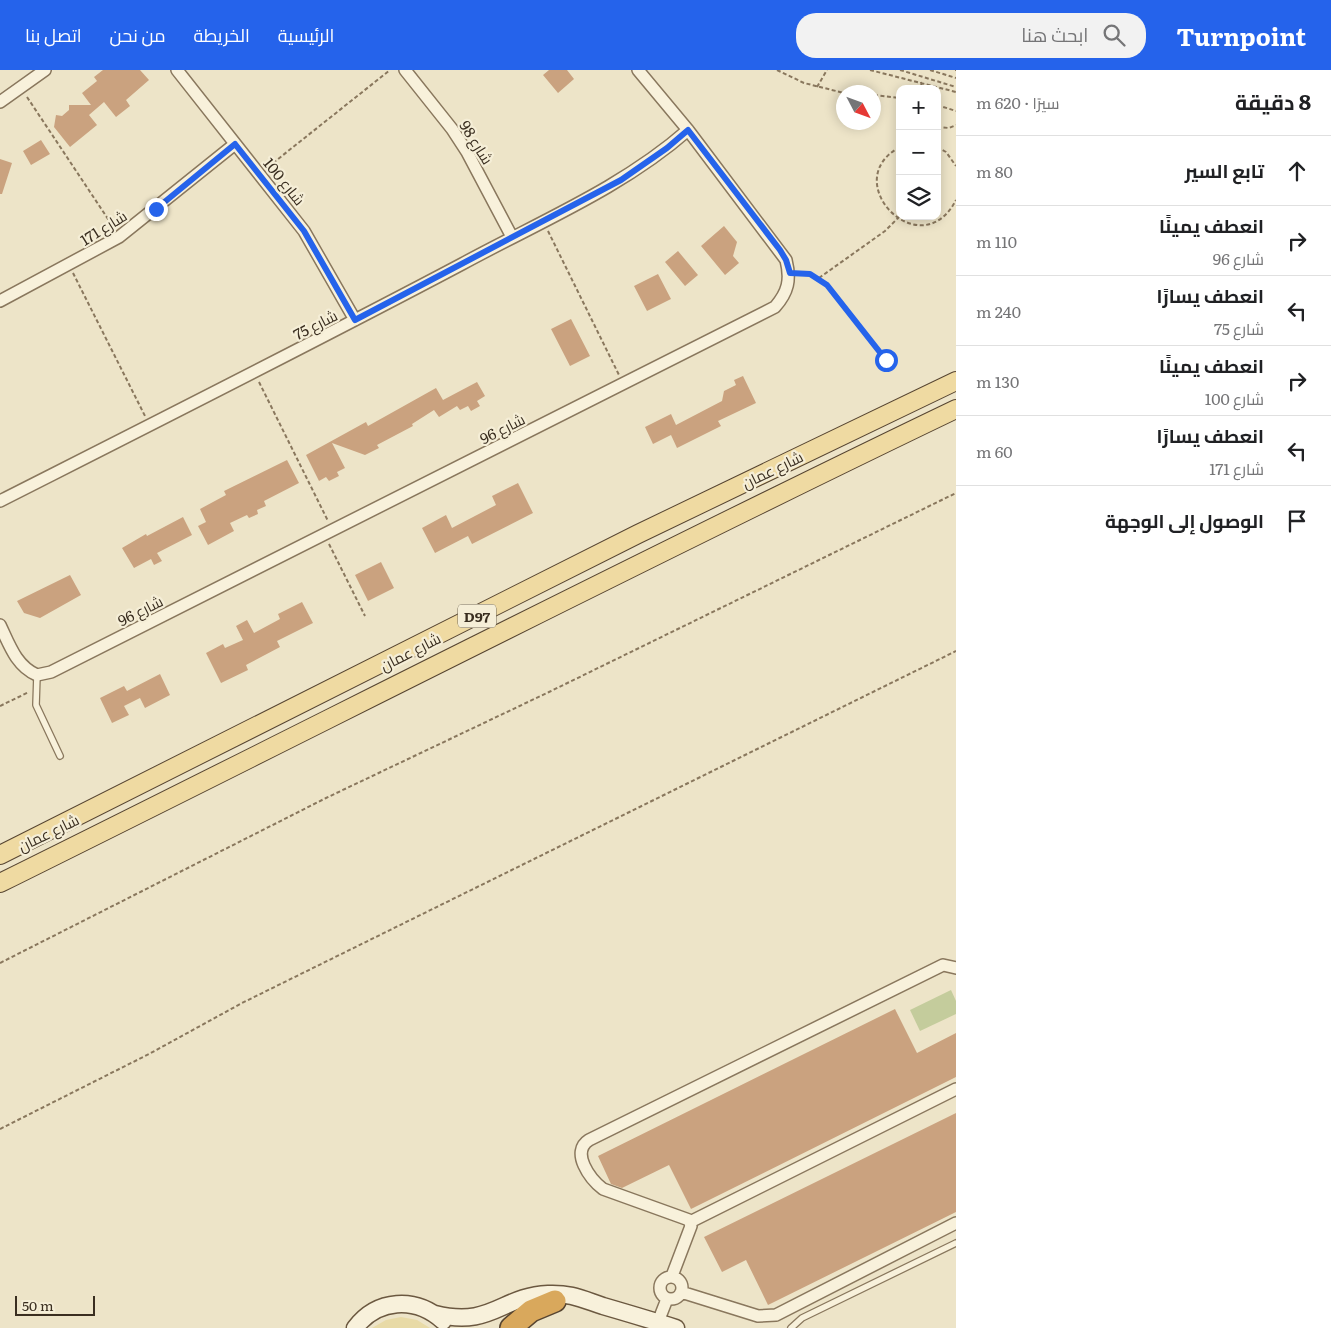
<!DOCTYPE html>
<html lang="ar">
<head>
<meta charset="utf-8">
<style>
  body { margin:0; font-family:Literata,Cairo,serif; background:#f2f2f2; color:#202124; direction:rtl }
  .controls { position:absolute; right:15px; top:15px; display:grid; overflow:hidden; border-radius:10px; box-shadow:0 2px 12px #0003 }
  .controls button { width:45px; height:45px; display:grid; place-items:center; padding:0; border:0; border-bottom:1px solid #e0e0e0; background:#fff; color:#202124; font:25px sans-serif }
  .compass { position:absolute; left:836px; top:15px; width:45px; height:45px; border-radius:50%; background:#fff; box-shadow:0 2px 12px #0003; rotate:131deg }
  .scale { position:absolute; left:15px; bottom:12px; width:80px; box-sizing:border-box; padding-left:5px; border:2px solid #3a2e20; border-top:0; font-size:14px; line-height:18px; white-space:nowrap; color:#3a2e20; -webkit-text-stroke:4px #f5eed7; paint-order:stroke }
  .stop { position:absolute; width:15px; height:15px; margin:-11px; border:4px solid #2563eb; border-radius:50%; background:#fff }
  .stop.end { background:#2563eb; border-color:#fff; box-shadow:0 1px 5px #0008 }
  .list { margin:0; padding:0; list-style:none }
  h2 { display:flex; justify-content:space-between; align-items:center; height:65px; margin:0; padding:0 20px; font-size:21px }
  h2 small { font-size:16px; font-weight:400; color:#757577 }
  .list li { display:grid; grid-template-columns:32px 1fr auto; gap:15px; align-items:center; box-sizing:border-box; height:70px; padding:0 20px; border-top:1px solid #e0e0e0 }
  .list b { display:block; font-size:19px; white-space:nowrap }
  .list p { margin:0; font-size:16px; white-space:nowrap; color:#757577 }
  .list em { font-size:16px; font-style:normal; color:#757577 }
  .icon { flex:none; width:28px; height:28px; fill:none; stroke:currentColor; stroke-width:2; stroke-linecap:round; stroke-linejoin:round }
  .map { position:relative; flex:none; width:956px; height:1258px; overflow:hidden; direction:ltr }
  header { display:flex; align-items:center; gap:30px; box-sizing:border-box; height:70px; padding:0 25px; background:#2563eb; color:#fff }
  header strong { font-size:24px }
  nav { display:flex; gap:28px; margin-inline-start:auto; font-size:18px }
  .search { width:350px; height:45px; background:#f2f2f2; display:flex; align-items:center; gap:12px; box-sizing:border-box; padding:0 18px; border-radius:20px; color:#757577; font-size:19px }
  main { display:flex }
  aside { flex:1; background:#fff }
  .map>svg:first-child { display:block }
</style>
</head>
<body>
<header>
<strong>Turnpoint</strong>
<div class="search"><svg class="icon" aria-label="search" viewBox="0 0 24 24"><circle cx="10" cy="10" r="6"/><path d="M15 15l6 6"/></svg>ابحث هنا</div>
<nav><a>الرئيسية</a><a>الخريطة</a><a>من نحن</a><a>اتصل بنا</a></nav>
</header>
<main>
<aside>
<h2>8 دقيقة<small>سيرًا · 620 m</small></h2>
<ul class="list">
<li><svg class="icon" aria-label="ahead" viewBox="0 0 24 24"><path d="M12 20V5M6 11l6-6 6 6"/></svg><div><b>تابع السير</b></div><em>80 m</em></li>
<li><svg class="icon" aria-label="right" viewBox="0 0 24 24"><path d="M7 20v-9h11M14 6l5 5-5 5"/></svg><div><b>انعطف يمينًا</b><p>شارع 96</p></div><em>110 m</em></li>
<li><svg class="icon" aria-label="left" viewBox="0 0 24 24"><path d="M17 20v-9H6M10 6l-5 5 5 5"/></svg><div><b>انعطف يسارًا</b><p>شارع 75</p></div><em>240 m</em></li>
<li><svg class="icon" aria-label="right" viewBox="0 0 24 24"><path d="M7 20v-9h11M14 6l5 5-5 5"/></svg><div><b>انعطف يمينًا</b><p>شارع 100</p></div><em>130 m</em></li>
<li><svg class="icon" aria-label="left" viewBox="0 0 24 24"><path d="M17 20v-9H6M10 6l-5 5 5 5"/></svg><div><b>انعطف يسارًا</b><p>شارع 171</p></div><em>60 m</em></li>
<li><svg class="icon" aria-label="arrive" viewBox="0 0 24 24"><path d="M6 21V4h12l-3 4 3 4H6"/></svg><div><b>الوصول إلى الوجهة</b></div></li>
</ul>
</aside>
<div class="map">
<svg width="956" height="1258" viewBox="0 0 956 1258">
  <rect width="100%" height="100%" fill="#ede4c8"/>
  <!-- green -->
  <path fill="#c4cc9c" d="M 951,920 L 956,931 L 956,944 L 920,961 L 910,940 Z"/>
  <!-- sand -->
  <path fill="#e8daa6" d="M 401,1247 L 417,1250 L 430,1258 L 372,1258 L 386,1250 Z"/>
  <!-- building -->
  <path fill="#caa27f" d="M 103,0 L 140,0 L 149,10 L 126,30 L 130,36 L 116,47 L 104,32 L 89,45 L 97,55 L 70,77 L 54,57 L 56,45 L 62,46 L 69,40 L 69,35 L 91,35 L 82,23 L 97,11 L 94,7 Z
    M 549,0 L 567,0 L 574,9 L 558,23 L 543,5 Z
    M 41,70 L 50,84 L 31,95 L 23,81 Z
    M 0,89 L 12,93 L 2,124 L 0,124 Z
    M 724,156 L 737,172 L 733,186 L 739,193 L 725,205 L 701,176 Z
    M 678,181 L 698,205 L 685,216 L 665,192 Z
    M 658,204 L 671,229 L 647,241 L 634,216 Z
    M 571,249 L 590,286 L 570,296 L 551,259 Z
    M 743,306 L 756,333 L 718,351 L 721,356 L 677,378 L 671,365 L 653,374 L 645,357 L 671,344 L 676,355 L 722,331 L 724,321 L 736,315 L 734,310 Z
    M 477,312 L 485,326 L 477,331 L 480,336 L 471,341 L 468,336 L 460,340 L 457,336 L 439,347 L 434,340 L 412,354 L 413,356 L 377,375 L 379,378 L 365,385 L 332,373 L 345,398 L 337,402 L 339,406 L 329,411 L 326,407 L 319,411 L 306,385 L 366,352 L 368,356 L 436,318 L 443,330 Z
    M 287,390 L 299,413 L 264,431 L 266,436 L 257,440 L 258,444 L 249,448 L 247,445 L 230,453 L 234,461 L 208,475 L 198,456 L 206,452 L 200,439 L 226,425 L 224,421 Z
    M 518,413 L 533,443 L 472,474 L 468,466 L 435,483 L 422,458 L 446,445 L 452,458 L 496,435 L 492,426 Z
    M 183,447 L 192,465 L 157,483 L 162,491 L 154,495 L 151,489 L 134,498 L 122,478 L 146,464 L 147,466 Z
    M 381,492 L 394,518 L 368,531 L 355,505 Z
    M 70,505 L 81,525 L 40,548 L 24,543 L 17,531 Z
    M 302,532 L 313,553 L 277,571 L 280,577 L 246,595 L 248,600 L 221,613 L 206,583 L 223,574 L 225,578 L 243,570 L 236,556 L 247,550 L 254,563 L 280,549 L 278,544 Z
    M 160,604 L 170,625 L 145,638 L 140,628 L 124,636 L 129,645 L 112,653 L 100,628 L 124,616 L 127,621 Z
    M 895,939 L 917,983 L 956,963 L 956,1007 L 691,1139 L 669,1095 L 622,1118 L 611,1114 L 598,1086 Z
    M 956,1043 L 956,1142 L 768,1235 L 746,1190 L 722,1202 L 704,1167 Z"/>
  <g fill="none" stroke-linecap="round" stroke-linejoin="round">
    <!-- lane casing -->
    <g stroke="#89775d" stroke-width="8">
      <path id="lane" d="M 37,605 L 36,635 L 60,686
        M 791,1258 L 802,1248 L 956,1173"/>
    </g>
    <!-- street casing -->
    <g stroke="#89775d" stroke-width="14">
      <path id="street" d="M 177,0 L 304,161 L 355,250
        M 405,0 L 452,59 L 467,82 L 512,167
        M 0,32 L 45,0
        M 0,231 L 119,167 L 235,74
        M 0,431 C 154,353 309,275 462,194 C 539,152 622,118 688,60
        M 0,555 C 9,574 16,596 37,605 L 51,602 L 775,237 C 788,222 791,210 786,190 L 688,60 L 638,0
        M 690,1152 L 956,1019
        M 672,1206 L 691,1156 L 689,1150 L 603,1119 C 590,1109 570,1082 589,1070 L 943,895 L 956,898
        M660 1218a11 11 0 1 1 22 0a11 11 0 1 1-22 0Z
        M 681,1222 L 758,1246 L 776,1245 L 956,1153
        M 658,1252 L 667,1229"/>
    </g>
    <!-- secondary casing -->
    <g stroke="#6b5840" stroke-width="19">
      <path id="secondary" d="M 435,1244 C 492,1258 501,1226 548,1224 C 571,1223 582,1229 603,1236 C 627,1243 651,1250 676,1258
        M 355,1258 C 377,1229 415,1226 443,1251"/>
    </g>
    <!-- primary casing -->
    <g stroke="#574531" stroke-width="20">
      <path id="primary" d="M 0,785 L 638,464 L 956,311
        M 0,813 C 319,655 635,493 956,339"/>
    </g>
    <!-- highway casing -->
    <g stroke="#574531" stroke-width="24">
      <path id="highway" d="M 511,1258 L 531,1241 L 555,1231"/>
    </g>
    <!-- path -->
    <path stroke="#89775d" stroke-width="2" stroke-dasharray="4 2.5" stroke-linecap="butt" d="M 777,0 L 804,13 L 844,23
      M 870,0 L 956,22
      M 900,0 L 956,17
      M 930,0 L 956,8
      M 955,0 L 956,0
      M 921,12 L 922,19
      M 817,17 L 827,0
      M 914,19 L 917,11
      M 874,25 L 900,28
      M 27,27 L 114,158
      M 937,35 L 956,41
      M 937,57 L 949,58 L 956,55
      M 900,77 C 836,111 921,198 956,130
      M 937,77 L 946,82 L 956,96
      M 268,97 L 390,0
      M 548,161 L 619,305
      M 800,202 L 810,204 L 827,215 L 886,290
      M 73,203 L 145,346
      M 819,208 L 885,161 L 900,146
      M 259,312 L 328,451
      M 329,474 L 365,546
      M 0,636 L 29,622
      M 0,893 L 326,728 L 549,622 L 956,423
      M 0,1059 L 149,984 L 242,933 L 956,581"/>
    <!-- lane -->
    <use href="#lane" stroke="#f8f1db" stroke-width="5.5"/>
    <!-- street -->
    <use href="#street" stroke="#f8f1db" stroke-width="11"/>
    <!-- secondary -->
    <use href="#secondary" stroke="#f8f1db" stroke-width="16"/>
    <!-- primary -->
    <use href="#primary" stroke="#efdaa2" stroke-width="18"/>
    <!-- highway -->
    <use href="#highway" stroke="#d9a85c" stroke-width="21"/>
  </g>
  <g fill="none" stroke-linecap="round" stroke-linejoin="round">
    <!-- route -->
    <path stroke="#2563eb" stroke-width="6" d="M 156,139 L 235,74 L 304,161 L 355,250 L 621,110 L 667,78 L 688,60 L 780,180 L 786,190 L 790,203 L 810,204 L 827,215 L 886,290"/>
  </g>
  <g text-anchor="middle" dominant-baseline="central" stroke-width="4.5" stroke-linejoin="round" paint-order="stroke">
    <!-- shield labels -->
    <rect fill="#f5eed7" stroke="#726857" stroke-width="1" x="458" y="534.5" width="38" height="23" rx="4"/>
    <g font-size="14" font-weight="bold" fill="#3a2e20">
      <text x="477" y="546">D97</text>
    </g>
    <!-- street labels -->
    <g font-size="15" fill="#3a2e20" stroke="#f5eed7">
      <text transform="translate(477 72) rotate(58)">شارع 98</text>
      <text transform="translate(285 111) rotate(51)">شارع 100</text>
      <text transform="translate(103 157) rotate(-32)">شارع 171</text>
      <text transform="translate(315 254) rotate(-27)">شارع 75</text>
      <text transform="translate(502 358) rotate(-27)">شارع 96</text>
      <text transform="translate(772 399) rotate(-26)">شارع عمان</text>
      <text transform="translate(140 540) rotate(-27)">شارع 96</text>
      <text transform="translate(410 581) rotate(-27)">شارع عمان</text>
      <text transform="translate(48 762) rotate(-26)">شارع عمان</text>
    </g>
  </g>
</svg>
<div class="controls">
<button>+</button>
<button>−</button>
<button><svg class="icon" aria-label="layers" viewBox="0 0 24 24"><path d="M12 4l9 5-9 5-9-5zM3 14l9 5 9-5"/></svg></button>
</div>
<svg class="compass" viewBox="-18 -18 36 36"><path d="M0-13l5 13h-10z" fill="#e53935"/><path d="M0 13l5-13h-10z" fill="#757577"/></svg>
<div class="scale">50 m</div>
<div class="stop" style="left:886px;top:290px"></div>
<div class="stop end" style="left:156px;top:139px"></div>
</div>
</main>
</body>
</html>
